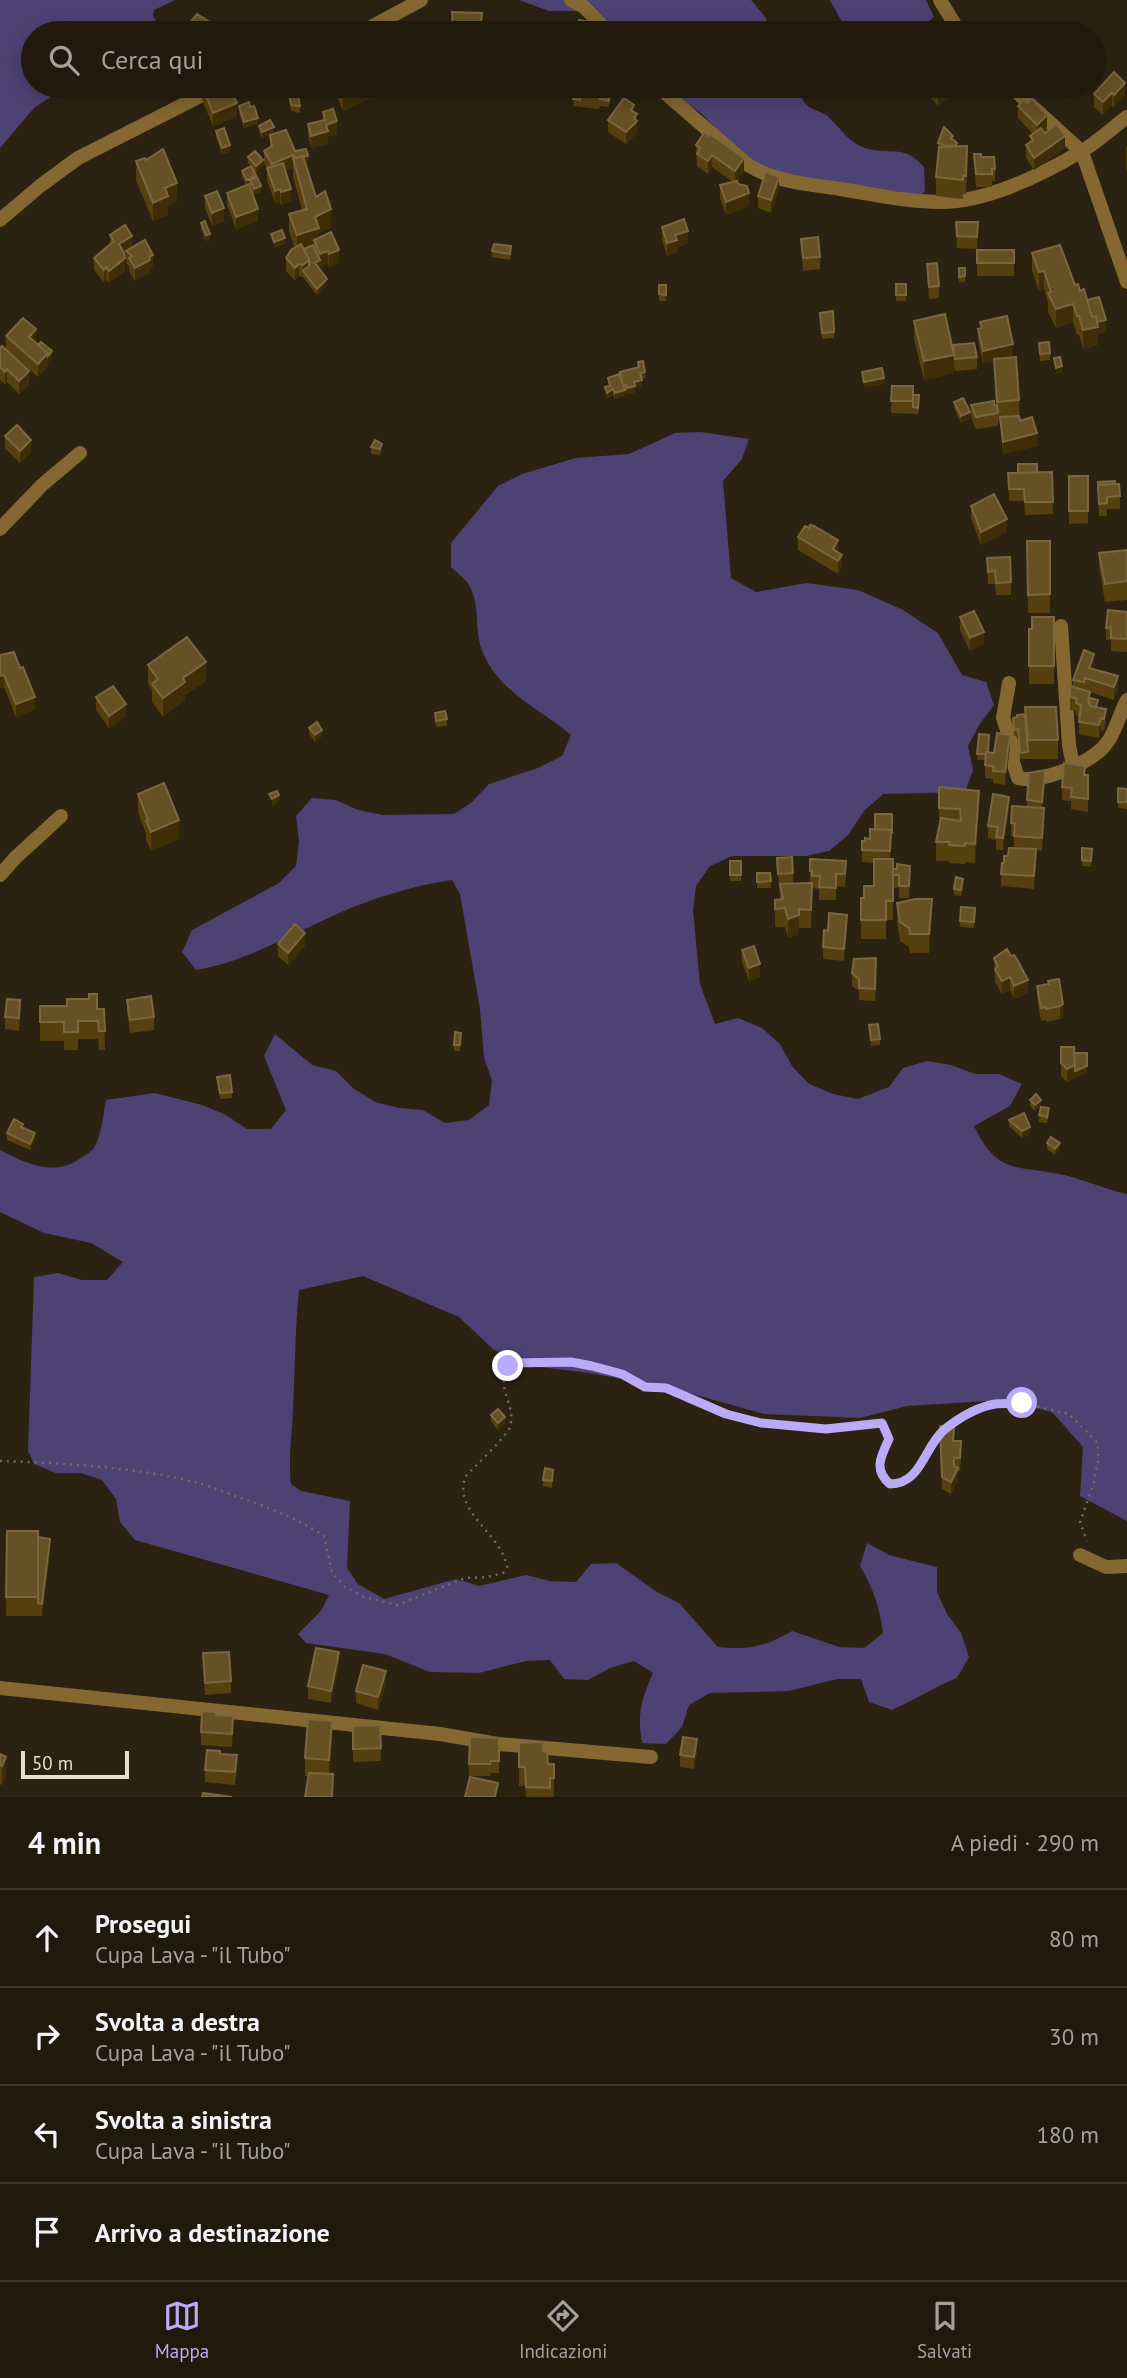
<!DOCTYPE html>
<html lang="it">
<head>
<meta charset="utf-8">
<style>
  body { margin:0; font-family:"PT Sans",sans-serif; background:#282316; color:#f1f3f6 }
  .scale { position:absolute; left:21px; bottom:18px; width:108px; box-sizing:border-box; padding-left:7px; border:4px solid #e4ded3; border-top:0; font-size:19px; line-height:24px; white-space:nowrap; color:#e4ded3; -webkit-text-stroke:5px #2b2211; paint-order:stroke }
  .stop { position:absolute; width:21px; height:21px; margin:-16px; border:5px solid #b9abf7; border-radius:50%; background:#fff }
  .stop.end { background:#b9abf7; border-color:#fff; box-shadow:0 2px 7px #0008 }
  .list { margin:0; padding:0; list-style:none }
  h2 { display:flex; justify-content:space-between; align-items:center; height:91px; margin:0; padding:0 28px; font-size:30px }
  h2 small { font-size:23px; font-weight:400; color:#a2a19d }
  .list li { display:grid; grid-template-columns:46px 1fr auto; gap:21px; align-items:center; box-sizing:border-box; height:98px; padding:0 28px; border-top:2px solid #3d382e }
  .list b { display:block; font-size:26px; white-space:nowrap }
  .list p { margin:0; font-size:23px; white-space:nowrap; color:#a2a19d }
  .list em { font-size:23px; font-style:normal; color:#a2a19d }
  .icon { flex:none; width:38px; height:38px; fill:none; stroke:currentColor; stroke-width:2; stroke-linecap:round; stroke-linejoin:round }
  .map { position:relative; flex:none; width:1127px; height:1797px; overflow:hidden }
  .search { position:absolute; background:#201a0d; box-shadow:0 4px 18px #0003; left:21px; right:21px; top:21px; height:77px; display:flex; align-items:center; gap:18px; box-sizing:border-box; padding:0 24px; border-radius:38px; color:#a2a19d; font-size:26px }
  .sheet { height:483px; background:#201a0d }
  nav { display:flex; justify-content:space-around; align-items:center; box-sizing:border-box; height:98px; border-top:2px solid #3d382e; background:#201a0d; font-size:19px; color:#a2a19d }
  nav a { display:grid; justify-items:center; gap:4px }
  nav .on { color:#b9abf7 }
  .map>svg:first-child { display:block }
</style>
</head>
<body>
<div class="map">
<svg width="1127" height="1797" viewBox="0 0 1127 1797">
  <rect width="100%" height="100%" fill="#2b2211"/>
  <!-- green -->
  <path fill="#4d4274" d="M 0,0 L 175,0 L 154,10 L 153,15 L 161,33 L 33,33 L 33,86 L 68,86 L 34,108 L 0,148 Z
    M 519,0 L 751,0 L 766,18 L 770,33 L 612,33 L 590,11 L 549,11 Z
    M 830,0 L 926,0 L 934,17 L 915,33 L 848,33 Z
    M 663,86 L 797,86 C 800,92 802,101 807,105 C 812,110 820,111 826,115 C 841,127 848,144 869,149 C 894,155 903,144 924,167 L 925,191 L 921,195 L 780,175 L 748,161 L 701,113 Z
    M 700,432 L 749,439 L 742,459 L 723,481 L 731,578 L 756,592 L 806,583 L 858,590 L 903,610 L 938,633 L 962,675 L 986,682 L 994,705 L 979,725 L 968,746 L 973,770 L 965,792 L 883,794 L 864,811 L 848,835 L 829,851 L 806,856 L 732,856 L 710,866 L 696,886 L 693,910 L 700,984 L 715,1024 L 738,1018 L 762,1028 L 780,1044 L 792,1066 L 809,1084 L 833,1094 L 858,1099 L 889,1087 L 903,1068 L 927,1061 L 951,1065 L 975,1074 L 999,1074 L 1022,1084 L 1010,1106 L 974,1126 C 998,1176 1018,1165 1064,1175 C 1085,1180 1105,1189 1127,1194 L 1127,1521 L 1080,1496 L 1083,1447 L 1052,1412 L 1003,1400 L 907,1406 L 860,1418 L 764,1414 L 682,1391 L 590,1373 L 540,1367 L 494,1350 L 459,1317 L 363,1276 L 299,1290 C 295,1330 295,1369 293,1409 C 292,1435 288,1458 291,1484 L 301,1491 L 350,1501 L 347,1568 L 358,1584 L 384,1599 L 456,1579 L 479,1586 L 526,1575 L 549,1581 L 576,1582 L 591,1564 L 616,1563 L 657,1592 L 679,1603 L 718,1647 C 750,1650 764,1647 792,1631 L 839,1647 L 864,1648 L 883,1633 C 880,1608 873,1588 860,1566 L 867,1543 L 889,1555 L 937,1567 L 937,1592 L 947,1614 L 961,1633 L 969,1657 L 957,1678 C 934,1687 915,1700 892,1710 L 869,1702 L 861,1679 L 837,1679 L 789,1691 L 710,1693 L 689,1705 L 682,1727 L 666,1744 L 642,1743 C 637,1715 641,1700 653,1673 L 634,1661 L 610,1668 L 588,1680 L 564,1679 L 550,1660 L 526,1661 L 479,1673 L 430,1672 L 385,1654 L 306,1643 L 298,1634 L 321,1611 L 329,1595 L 135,1540 L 120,1522 L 116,1499 L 102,1480 L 81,1473 L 56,1473 L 34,1464 L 28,1451 L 34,1277 L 58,1273 L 82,1280 L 107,1280 L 123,1262 L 91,1243 L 44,1233 L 0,1212 L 0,1150 C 26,1164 55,1177 81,1158 C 86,1155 91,1152 94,1148 C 102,1134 103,1115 106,1100 L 155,1093 L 202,1105 L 226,1115 L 247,1129 L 271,1129 L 286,1110 L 264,1056 L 275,1034 L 312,1065 L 336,1071 L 353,1088 L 375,1102 L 399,1108 L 423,1110 L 445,1123 L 469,1120 L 489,1105 L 492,1080 L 484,1058 L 480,1009 L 460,894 L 452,880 C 412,886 372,898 335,915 C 290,935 245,962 196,970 L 182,952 L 192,930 L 279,883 L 296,866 L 299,842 L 296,816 L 312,798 L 336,800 L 358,810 L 383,815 L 454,814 L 472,802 L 489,784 L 538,768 L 562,756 L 571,735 C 540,709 501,693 484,655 C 473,633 481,608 470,587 C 466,579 457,573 451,567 L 451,543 L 498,486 L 522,474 L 576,458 L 629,454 L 675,433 Z"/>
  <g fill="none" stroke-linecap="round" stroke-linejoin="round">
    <!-- path -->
    <path stroke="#746c5d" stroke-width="2.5" stroke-dasharray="2 5" stroke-linecap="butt" d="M 946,1428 L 963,1416 L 994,1404 L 1022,1403 L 1069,1414 L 1098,1443 L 1098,1461 L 1094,1482 L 1080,1522 L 1087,1541
      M 0,1461 C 65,1463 139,1467 202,1484 C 217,1489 232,1495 247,1500 C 275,1510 300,1520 324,1536 L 332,1572 L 345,1587 L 364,1597 L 397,1605 L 465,1578 L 487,1577 L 503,1573 L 507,1567 C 502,1533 454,1515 465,1477 C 474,1467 507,1436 510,1427 C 517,1402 492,1386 511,1363 L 571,1362 L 592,1366 L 622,1374 L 645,1387 L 666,1388 L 726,1414 L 761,1423 L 826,1429 L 882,1423 L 889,1439 C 881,1456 873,1470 890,1484 C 921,1484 922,1449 941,1432"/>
    <!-- street -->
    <path stroke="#846731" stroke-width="14" d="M 571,0 L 584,7 L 609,33
      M 940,0 L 960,33
      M 360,33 L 421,0
      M 657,86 L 748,165 C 775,182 808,184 840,189 C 873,194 907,202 941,202 C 986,202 1042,175 1080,152 C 1097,143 1112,128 1127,117
      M 1010,86 L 1082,152 L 1127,282
      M 0,220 L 40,186 L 78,158 L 220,86
      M 0,529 L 42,485 L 80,453
      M 1061,626 L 1069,745 L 1073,766
      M 1009,683 L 1003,718 L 1013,748 L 1013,762 L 1018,778 C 1040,784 1092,763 1106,744 C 1116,732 1119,714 1127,700
      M 0,875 L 15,858 L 61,816
      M 1080,1555 L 1106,1567 L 1127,1566
      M 0,1688 L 440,1734 L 498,1744 L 651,1757"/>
  </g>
  <!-- wall -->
  <path fill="#57400f" d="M 1114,72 L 1125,95 L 1114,107 L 1112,105 L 1103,115 L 1094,107 L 1094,94 Z
    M 336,86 L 375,86 L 375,96 L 343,111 L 337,97 Z
    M 575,86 L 611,93 L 609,107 L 600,106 L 599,109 L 573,106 Z
    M 920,86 L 950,86 L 950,95 L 938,106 Z
    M 202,87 L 237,116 L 213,126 L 202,100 Z
    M 288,89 L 300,106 L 300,113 L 291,111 Z
    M 239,106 L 258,124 L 244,128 L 239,112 Z
    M 1018,106 L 1047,127 L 1044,131 L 1045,133 L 1065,148 L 1034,170 L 1026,158 L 1026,145 L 1030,142 L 1030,136 L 1033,134 L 1018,118 Z
    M 323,112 L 337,134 L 328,137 L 328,144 L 311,148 L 308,137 L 308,124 L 323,120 Z
    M 634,112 L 637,114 L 637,133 L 626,144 L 608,132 L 608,120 Z
    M 259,126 L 274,133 L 262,138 L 259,132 Z
    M 216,131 L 230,152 L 222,154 L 216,137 Z
    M 270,135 L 295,151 L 308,169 L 316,197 L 331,227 L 319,233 L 319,238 L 339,262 L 329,267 L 328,263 L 318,268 L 327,285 L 317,295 L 303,277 L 299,276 L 295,280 L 286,271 L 286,258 L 295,248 L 289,232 L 289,214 L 302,210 L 293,177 L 293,168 L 285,171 L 291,201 L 281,205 L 280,202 L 275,203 L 267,180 L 267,169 L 264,163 L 264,151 L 270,148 Z
    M 953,140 L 967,165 L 966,194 L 963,194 L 963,199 L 936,196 L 936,177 L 939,150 L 938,149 L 938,143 Z
    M 696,145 L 744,171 L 737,181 L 749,206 L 726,215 L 720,198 L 720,185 L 733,182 L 712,167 L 708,174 L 697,166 Z
    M 1126,147 L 1127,147 L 1127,171 L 1126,166 Z
    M 974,154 L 981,157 L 995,169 L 995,181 L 992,181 L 992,187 L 976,187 Z
    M 248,157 L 263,166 L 256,172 L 248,163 Z
    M 136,161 L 177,201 L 168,205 L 168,215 L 153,221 L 136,180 Z
    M 242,171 L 256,178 L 261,192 L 254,195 L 250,185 L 249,185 L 258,221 L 236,229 L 227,205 L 227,193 L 246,185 L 242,177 Z
    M 779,189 L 771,213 L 758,208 L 758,196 Z
    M 205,196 L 224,221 L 212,226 L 205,208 Z
    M 956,222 L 978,222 L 977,249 L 957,248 Z
    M 201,223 L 210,240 L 206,241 L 201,229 Z
    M 662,227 L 688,243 L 677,247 L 677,252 L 667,256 L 662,240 Z
    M 110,235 L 132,248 L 153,267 L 150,269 L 150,272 L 135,281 L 129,271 L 129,266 L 126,263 L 126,252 L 124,253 L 125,271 L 109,283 L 106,280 L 104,282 L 94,270 L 94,258 L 110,245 Z
    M 801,239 L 820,257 L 820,269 L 803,271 Z
    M 977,250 L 1014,250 L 1014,276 L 977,276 Z
    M 492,251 L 511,253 L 510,260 L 492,257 Z
    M 1032,253 L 1075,285 L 1087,300 L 1106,332 L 1098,334 L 1098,345 L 1083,349 L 1079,335 L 1077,335 L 1073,322 L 1056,328 L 1048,312 L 1048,302 L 1044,289 L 1039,291 L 1032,271 Z
    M 927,264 L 939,286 L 939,298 L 929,299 Z
    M 959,268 L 965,268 L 965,282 L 959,283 Z
    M 896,284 L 906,284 L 906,301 L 896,301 Z
    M 659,285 L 666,285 L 666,301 L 659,301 Z
    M 833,311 L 834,338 L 822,339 L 820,313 Z
    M 914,321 L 953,347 L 977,357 L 977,369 L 955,371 L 954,366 L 954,373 L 924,380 L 914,339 Z
    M 980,322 L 1013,357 L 1008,358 L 1019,400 L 1020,421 L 1037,446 L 1003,454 L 1000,420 L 998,421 L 998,426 L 976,429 L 971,417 L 971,405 L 996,405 L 994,361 L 983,363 L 978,341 L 978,329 L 980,328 Z
    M 6,336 L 36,342 L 52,358 L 48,362 L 48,366 L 38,377 L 6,349 Z
    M 1039,343 L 1050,353 L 1050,360 L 1040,361 Z
    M 0,348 L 29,384 L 19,394 L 7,382 L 5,384 L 0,380 Z
    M 638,362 L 645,372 L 645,378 L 642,379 L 642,386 L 635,388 L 635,393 L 627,394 L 626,391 L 625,391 L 625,396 L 615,399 L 613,395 L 607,399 L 605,387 L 609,386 L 608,378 L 620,378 L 620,372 L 638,368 Z
    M 892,386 L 913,395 L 919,401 L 918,414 L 891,413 Z
    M 954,402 L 970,419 L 961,423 L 954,408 Z
    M 5,436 L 31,452 L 20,463 L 5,448 Z
    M 375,440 L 382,450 L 380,455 L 371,454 L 371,447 Z
    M 1052,472 L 1053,514 L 1025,515 L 1024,501 L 1009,501 L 1008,473 Z
    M 1069,476 L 1088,476 L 1088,523 L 1069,524 Z
    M 1098,482 L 1115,484 L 1120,496 L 1120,509 L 1107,509 L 1107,516 L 1099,516 Z
    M 971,506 L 1007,532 L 981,545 L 971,518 Z
    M 798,537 L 838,552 L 842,567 L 838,574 L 798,550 Z
    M 1027,541 L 1050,541 L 1050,613 L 1028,613 Z
    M 1127,550 L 1127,600 L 1105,602 L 1099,568 L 1099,553 Z
    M 987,558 L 1011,582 L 1011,595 L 996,595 L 995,584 L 988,584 Z
    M 1127,612 L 1127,652 L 1111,651 L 1111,640 L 1106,640 L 1106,628 Z
    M 960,617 L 984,644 L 970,651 L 960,630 Z
    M 1054,617 L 1054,684 L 1029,684 L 1029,629 L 1032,629 Z
    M 0,655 L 35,709 L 16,717 L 4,687 Z
    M 148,665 L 206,681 L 185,695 L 185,700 L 163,717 L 152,702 L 152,690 L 148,684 Z
    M 1094,666 L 1093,669 L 1118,689 L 1114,700 L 1090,692 L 1090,698 L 1098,707 L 1106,721 L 1104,731 L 1101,730 L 1099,738 L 1079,734 L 1079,717 L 1076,715 L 1076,711 L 1070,710 L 1070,686 L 1073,687 L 1073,680 Z
    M 96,697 L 126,717 L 109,728 L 96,710 Z
    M 1025,707 L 1058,740 L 1058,759 L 1020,759 L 1018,735 L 1014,736 L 1013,718 L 1025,720 Z
    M 435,713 L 447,719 L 447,726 L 436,727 Z
    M 309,728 L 322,736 L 315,742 L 309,734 Z
    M 979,734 L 988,752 L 994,753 L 1010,747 L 1005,785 L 993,783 L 993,779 L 985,778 L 985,760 L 977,760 Z
    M 1085,775 L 1088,775 L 1088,812 L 1071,809 L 1071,801 L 1062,800 L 1062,787 Z
    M 1045,782 L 1042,808 L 1044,821 L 1042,851 L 1036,850 L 1034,889 L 1001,886 L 1001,874 L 1004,863 L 1014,848 L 1014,836 L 1011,836 L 1011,823 L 1027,807 L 1027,800 Z
    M 1118,788 L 1127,789 L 1127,809 L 1118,808 Z
    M 138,794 L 179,839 L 151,851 L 146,840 L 146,833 L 138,813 Z
    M 939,808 L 979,810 L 975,863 L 965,862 L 965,864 L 949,863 L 949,861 L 936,861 L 936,842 L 939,827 Z
    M 1009,809 L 1003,850 L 996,850 L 996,840 L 988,838 L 988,826 Z
    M 892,814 L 892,839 L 891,839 L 890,859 L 893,869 L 910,878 L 909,898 L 899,898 L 899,887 L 893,888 L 893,920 L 886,920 L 886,939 L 861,939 L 861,898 L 864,898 L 874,886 L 874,863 L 862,862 L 862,841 L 865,841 L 870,839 L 875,829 Z
    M 1082,848 L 1092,849 L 1091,867 L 1082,866 Z
    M 777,858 L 793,873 L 793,883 L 810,883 L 810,859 L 846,873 L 845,887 L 836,886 L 836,900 L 819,900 L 819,889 L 812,888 L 811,928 L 799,928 L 799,934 L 788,938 L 785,927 L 775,927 L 775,900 L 780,899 Z
    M 730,861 L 741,861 L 741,881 L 730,881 Z
    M 757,873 L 770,873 L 771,888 L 757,888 Z
    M 963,885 L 961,896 L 954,895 L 954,889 Z
    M 897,903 L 932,918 L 929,953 L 910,953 L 909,947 L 900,941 L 897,922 Z
    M 961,907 L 975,908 L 974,928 L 960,927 Z
    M 847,927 L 844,961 L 823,959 L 823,947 L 828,931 Z
    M 278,944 L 305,946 L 288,965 L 278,956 Z
    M 742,950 L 760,977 L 749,981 L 742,962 Z
    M 994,958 L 1028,993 L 1014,999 L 1010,990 L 1002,994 L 995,982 Z
    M 876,970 L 875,1001 L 859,1000 L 859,991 L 852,986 L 852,973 Z
    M 1059,979 L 1063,1016 L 1060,1019 L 1046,1022 L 1046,1020 L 1041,1021 L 1037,998 L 1037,986 L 1048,984 Z
    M 127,1000 L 154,1017 L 154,1030 L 130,1033 L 127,1012 Z
    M 40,1006 L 104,1009 L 105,1050 L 99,1050 L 98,1039 L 78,1039 L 78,1050 L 64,1050 L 64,1041 L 40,1041 Z
    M 20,1012 L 19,1031 L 5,1029 L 5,1017 Z
    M 869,1025 L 880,1039 L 880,1045 L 871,1046 Z
    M 455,1032 L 461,1033 L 460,1051 L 454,1051 Z
    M 1061,1047 L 1074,1053 L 1087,1072 L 1067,1082 L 1061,1076 Z
    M 217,1077 L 232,1092 L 232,1098 L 220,1099 Z
    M 1030,1100 L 1041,1106 L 1035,1111 L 1030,1106 Z
    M 1049,1114 L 1047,1123 L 1039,1122 L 1039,1115 Z
    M 1009,1120 L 1030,1134 L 1022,1138 L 1009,1126 Z
    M 23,1128 L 35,1140 L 30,1150 L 7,1140 L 7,1133 Z
    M 1047,1143 L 1060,1149 L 1055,1155 L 1047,1149 Z
    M 491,1415 L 505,1423 L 498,1430 L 491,1421 Z
    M 940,1426 L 954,1441 L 961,1454 L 960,1471 L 958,1471 L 958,1481 L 951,1494 L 942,1489 Z
    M 553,1476 L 552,1488 L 543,1486 L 543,1480 Z
    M 7,1531 L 38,1537 L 50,1551 L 42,1616 L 6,1616 Z
    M 203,1653 L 231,1681 L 231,1693 L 205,1695 Z
    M 339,1664 L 331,1703 L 308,1699 L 308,1686 Z
    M 386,1684 L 378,1710 L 356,1703 L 356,1691 Z
    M 216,1715 L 233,1729 L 232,1747 L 201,1745 L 201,1732 Z
    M 380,1725 L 381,1761 L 353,1762 L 353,1726 Z
    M 470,1737 L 499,1738 L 499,1773 L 491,1773 L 490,1776 L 469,1776 Z
    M 332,1739 L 329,1774 L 305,1776 L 305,1758 Z
    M 519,1743 L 543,1751 L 548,1764 L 554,1764 L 554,1797 L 526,1797 L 525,1786 L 519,1786 Z
    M 697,1752 L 694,1769 L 680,1767 L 680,1755 Z
    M 0,1754 L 6,1776 L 2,1785 L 0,1784 Z
    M 220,1754 L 237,1768 L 235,1785 L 205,1782 L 205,1770 Z"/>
  <!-- shaded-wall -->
  <path fill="#3f2d07" d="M 1125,83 L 1125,95 L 1114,107 L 1114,95 Z
    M 358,86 L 375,86 L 375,96 L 343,111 L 343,92 Z
    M 947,86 L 950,86 L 950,95 L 938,106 L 938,93 Z
    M 1112,93 L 1112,105 L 1103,115 L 1103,102 Z
    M 237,103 L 237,116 L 213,126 L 213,113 Z
    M 634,105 L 634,118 L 637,114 L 637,133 L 626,144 L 626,132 L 631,110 Z
    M 1047,115 L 1047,127 L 1037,138 L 1037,125 Z
    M 258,118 L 258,124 L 244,128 L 244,122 Z
    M 337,121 L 337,134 L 328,137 L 328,144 L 311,148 L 311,136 L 326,125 Z
    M 274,127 L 274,133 L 262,138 L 262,132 Z
    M 1065,136 L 1065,148 L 1034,170 L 1034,158 Z
    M 230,145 L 230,152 L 222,154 L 222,148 Z
    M 293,155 L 293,168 L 272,176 L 272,164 Z
    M 712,155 L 712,167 L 708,174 L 708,161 Z
    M 308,156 L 308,169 L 295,160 Z
    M 744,158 L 744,171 L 735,183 L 735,171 Z
    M 263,160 L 263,166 L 256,172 L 256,166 Z
    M 256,175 L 256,182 L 250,180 L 250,185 L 247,186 L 247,180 Z
    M 779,177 L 779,189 L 771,213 L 771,200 Z
    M 177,183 L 177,201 L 168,205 L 168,215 L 153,221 L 153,203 L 165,188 Z
    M 261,186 L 261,192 L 254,195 L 254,189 Z
    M 280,189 L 280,202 L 275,203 L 275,191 Z
    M 291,189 L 291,201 L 281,205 L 281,192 Z
    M 749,193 L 749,206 L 726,215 L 726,202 Z
    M 224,208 L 224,221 L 212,226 L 212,213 Z
    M 258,209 L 258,221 L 236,229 L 236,217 Z
    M 331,209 L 331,227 L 319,233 L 319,246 L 314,240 L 314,248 L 297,254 L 297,235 L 315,217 Z
    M 688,231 L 688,243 L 677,247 L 677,252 L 667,256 L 667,243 L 675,235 Z
    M 210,234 L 210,240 L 206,241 L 206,235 Z
    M 132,236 L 132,248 L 119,257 L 119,244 Z
    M 285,238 L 285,244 L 274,248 L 274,242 Z
    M 339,250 L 339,262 L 329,267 L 329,254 Z
    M 328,251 L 328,263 L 315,269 L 315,263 L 320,260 L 320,254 Z
    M 153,255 L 153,267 L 150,269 L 150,272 L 135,281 L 135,268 Z
    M 125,258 L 125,271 L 109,283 L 109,271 Z
    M 309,260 L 309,272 L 303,271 L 303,265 Z
    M 299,264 L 299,276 L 295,280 L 295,268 Z
    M 106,267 L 106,280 L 104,282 L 104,270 Z
    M 1044,271 L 1044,289 L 1039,291 L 1039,272 Z
    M 327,279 L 327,285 L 317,295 L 317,289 Z
    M 1073,304 L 1073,322 L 1056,328 L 1056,309 Z
    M 1106,320 L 1106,332 L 1098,334 L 1098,345 L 1083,349 L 1083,330 L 1092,324 Z
    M 36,329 L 36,342 L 29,349 L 29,337 Z
    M 1013,344 L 1013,357 L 983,363 L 983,351 Z
    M 52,351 L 52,358 L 48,362 L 48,366 L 38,377 L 38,364 L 48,353 Z
    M 954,355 L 954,373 L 924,380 L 924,361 Z
    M 1062,366 L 1062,373 L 1056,374 L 1056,368 Z
    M 7,369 L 7,382 L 5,384 L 5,372 Z
    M 29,371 L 29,384 L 19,394 L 19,381 Z
    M 884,378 L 884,384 L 864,388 L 864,382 Z
    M 642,380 L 642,386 L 635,388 L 635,393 L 627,394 L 627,388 L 634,382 Z
    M 613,389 L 613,395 L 607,399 L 607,393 Z
    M 625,390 L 625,396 L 615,399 L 615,393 Z
    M 970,412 L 970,419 L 961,423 L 961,416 Z
    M 1037,433 L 1037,446 L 1003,454 L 1003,442 Z
    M 31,440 L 31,452 L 20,463 L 20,451 Z
    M 1007,519 L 1007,532 L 981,545 L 981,532 Z
    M 838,540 L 838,553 L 833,549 Z
    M 842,555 L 842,567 L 838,574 L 838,561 Z
    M 984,632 L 984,644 L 970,651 L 970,638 Z
    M 1094,654 L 1094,666 L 1089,680 L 1089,668 Z
    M 206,662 L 206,681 L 185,695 L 185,700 L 163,717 L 163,698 L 183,678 Z
    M 4,675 L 4,687 L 0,689 L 0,676 Z
    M 1118,676 L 1118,689 L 1114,700 L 1114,687 Z
    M 35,697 L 35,709 L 16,717 L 16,704 Z
    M 126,704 L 126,717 L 109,728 L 109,716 Z
    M 1101,718 L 1101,730 L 1099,738 L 1099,725 Z
    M 322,730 L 322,736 L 315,742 L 315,735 Z
    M 1010,735 L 1010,747 L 1005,785 L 1005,772 Z
    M 1045,770 L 1045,782 L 1042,814 L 1042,802 Z
    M 979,791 L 979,810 L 975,863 L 975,844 Z
    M 279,795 L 279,802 L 272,806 L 272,799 Z
    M 1009,797 L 1009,809 L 1003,850 L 1003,838 Z
    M 179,820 L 179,839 L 151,851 L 151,832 Z
    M 932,899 L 932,918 L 929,953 L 929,934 Z
    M 799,909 L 799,934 L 788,938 L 788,919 Z
    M 847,915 L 847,927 L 844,961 L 844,949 Z
    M 305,933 L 305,946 L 288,965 L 288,953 Z
    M 760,964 L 760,977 L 749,981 L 749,968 Z
    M 1010,977 L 1010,990 L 1002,994 L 1002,981 Z
    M 1028,980 L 1028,993 L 1014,999 L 1014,986 Z
    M 1063,1004 L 1063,1016 L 1060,1019 L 1060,1006 Z
    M 1075,1065 L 1075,1078 L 1067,1082 L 1067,1069 Z
    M 1087,1066 L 1087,1072 L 1075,1078 L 1075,1071 Z
    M 1041,1100 L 1041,1106 L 1035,1111 L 1035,1105 Z
    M 1030,1127 L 1030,1134 L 1022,1138 L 1022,1131 Z
    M 35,1133 L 35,1140 L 30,1150 L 30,1144 Z
    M 1060,1143 L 1060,1149 L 1055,1155 L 1055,1149 Z
    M 505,1417 L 505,1423 L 498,1430 L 498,1423 Z
    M 958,1468 L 958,1481 L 951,1494 L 951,1482 Z
    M 50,1539 L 50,1551 L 42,1616 L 42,1604 Z
    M 339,1652 L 339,1664 L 331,1703 L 331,1691 Z
    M 386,1671 L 386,1684 L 378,1710 L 378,1697 Z
    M 332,1721 L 332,1739 L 329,1779 L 329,1760 Z
    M 697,1739 L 697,1752 L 694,1769 L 694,1757 Z
    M 6,1757 L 6,1776 L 2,1785 L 2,1766 Z"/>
  <!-- building -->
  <path fill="#665124" stroke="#7a673f" stroke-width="2" d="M 452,12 L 482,13 L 480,33 L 453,33 Z
    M 197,14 L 221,29 L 219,33 L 185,33 L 183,31 Z
    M 579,20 L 595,23 L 593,33 L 577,33 Z
    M 1114,72 L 1125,83 L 1114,95 L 1112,93 L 1103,102 L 1094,94 Z
    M 205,86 L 229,86 L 237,103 L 213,113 L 202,87 Z
    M 340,86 L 358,86 L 343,92 Z
    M 575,86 L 581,86 L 580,100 L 573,99 Z
    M 581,86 L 601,86 L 599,97 L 580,94 Z
    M 601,86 L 611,86 L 609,101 L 600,99 Z
    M 931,86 L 947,86 L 938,93 Z
    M 288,89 L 297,89 L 300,106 L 291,105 Z
    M 624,98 L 634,105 L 631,110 L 637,114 L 634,118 L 637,121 L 626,132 L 608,120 Z
    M 1032,99 L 1047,115 L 1037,125 L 1018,106 L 1024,100 L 1027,103 Z
    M 249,102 L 250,107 L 254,106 L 258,118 L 244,122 L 239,106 Z
    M 333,109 L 337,121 L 326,125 L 328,131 L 311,136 L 308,124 L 325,120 L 323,112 Z
    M 270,120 L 274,127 L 262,132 L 259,126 Z
    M 1057,124 L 1065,136 L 1034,158 L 1026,145 L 1033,140 L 1030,136 L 1041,128 L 1045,133 Z
    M 944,127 L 953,136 L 951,138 L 957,143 L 955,146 L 946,146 L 938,143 Z
    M 224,128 L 230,145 L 222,148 L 216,131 Z
    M 286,130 L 295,151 L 306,149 L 308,156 L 294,158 L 293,155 L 272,164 L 264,151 L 272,146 L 270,135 Z
    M 704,133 L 709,136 L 710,134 L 744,158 L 735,171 L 712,155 L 708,161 L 697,154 L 700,148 L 696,145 Z
    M 967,146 L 966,176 L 963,176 L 963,180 L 936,177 L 939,147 Z
    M 163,149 L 177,183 L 165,188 L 168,196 L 153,203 L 136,161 L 145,158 L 146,160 Z
    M 255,151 L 263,160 L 256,166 L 248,157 Z
    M 974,154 L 981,154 L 981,157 L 994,157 L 995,169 L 992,169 L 992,174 L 976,174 Z
    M 303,156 L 316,197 L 325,191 L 331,209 L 315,217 L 319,228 L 297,235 L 289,214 L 307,209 L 293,158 Z
    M 283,163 L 291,189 L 281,192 L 280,189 L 275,191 L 267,168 Z
    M 251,166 L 256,175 L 247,180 L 242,171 Z
    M 766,172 L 779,177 L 771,200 L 758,196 Z
    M 257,177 L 261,186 L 254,189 L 250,180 Z
    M 737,181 L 738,184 L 747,186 L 749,193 L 726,202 L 720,185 Z
    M 249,184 L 258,209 L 236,217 L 227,193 Z
    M 217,191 L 224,208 L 212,213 L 205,196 Z
    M 684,219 L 688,231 L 675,235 L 677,240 L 667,243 L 662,227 Z
    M 205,221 L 210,234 L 206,235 L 201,223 Z
    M 956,222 L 978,222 L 977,237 L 957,236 Z
    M 125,225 L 132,236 L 119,244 L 124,253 L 125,258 L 109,271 L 106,267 L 104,270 L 94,258 L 114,241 L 110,235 Z
    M 282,230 L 285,238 L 274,242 L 271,234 Z
    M 331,232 L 339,250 L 329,254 L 328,251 L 320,254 L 314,240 Z
    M 818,237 L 820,257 L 803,258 L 801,239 Z
    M 145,240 L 153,255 L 149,257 L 150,260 L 135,268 L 129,258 L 132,256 L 126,251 Z
    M 301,244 L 309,260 L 303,265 L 299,264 L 295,268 L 286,258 L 291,250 Z
    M 494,244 L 511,246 L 510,254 L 492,251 Z
    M 313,245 L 320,260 L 315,263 L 327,279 L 317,289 L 303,271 L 309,266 L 309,260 L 304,249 Z
    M 1060,245 L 1075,285 L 1078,284 L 1080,291 L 1084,289 L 1092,317 L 1096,316 L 1098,327 L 1083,330 L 1079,316 L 1077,316 L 1073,304 L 1056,309 L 1048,293 L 1051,292 L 1044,271 L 1039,272 L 1032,253 Z
    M 977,250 L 1014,250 L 1014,263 L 977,263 Z
    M 937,263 L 939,286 L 929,287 L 927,264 Z
    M 959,268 L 965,268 L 965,276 L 959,277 Z
    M 896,284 L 906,284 L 906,295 L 896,295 Z
    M 659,285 L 666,285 L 666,295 L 659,294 Z
    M 1099,297 L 1106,320 L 1097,322 L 1096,316 L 1092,317 L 1087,300 Z
    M 833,311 L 834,332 L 822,333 L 820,313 Z
    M 945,314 L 954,355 L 924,361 L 914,321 Z
    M 1007,316 L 1013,344 L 983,351 L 978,329 L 982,328 L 980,322 Z
    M 23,318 L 36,329 L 29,337 L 48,353 L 38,364 L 6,336 Z
    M 41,342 L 52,351 L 48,356 L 48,353 L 38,345 Z
    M 1049,342 L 1050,353 L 1040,354 L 1039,343 Z
    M 974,343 L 977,357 L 955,359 L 953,345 Z
    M 2,346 L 29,371 L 19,381 L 7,369 L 5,372 L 0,367 L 1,363 L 0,362 L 0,348 Z
    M 1016,357 L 1019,400 L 997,402 L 994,359 Z
    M 1060,357 L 1062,366 L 1056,368 L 1054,358 Z
    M 643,361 L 645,372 L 640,373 L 642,380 L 634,382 L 635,386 L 627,388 L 626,385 L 623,385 L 620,372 L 639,367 L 638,362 Z
    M 882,368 L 884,378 L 864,382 L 862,372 Z
    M 619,374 L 625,390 L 615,393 L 613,389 L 607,393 L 605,387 L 610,386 L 608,378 Z
    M 892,386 L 913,386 L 913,401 L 891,401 Z
    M 913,395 L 919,395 L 918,408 L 913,407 Z
    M 963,398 L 970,412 L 961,416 L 954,402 Z
    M 994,401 L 994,405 L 997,405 L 998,413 L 976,417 L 971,405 Z
    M 1019,416 L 1020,421 L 1032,417 L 1037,433 L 1003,442 L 1000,417 Z
    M 17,425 L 31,440 L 20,451 L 5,436 Z
    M 375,440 L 382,444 L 380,449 L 371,447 Z
    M 1018,464 L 1037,464 L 1037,473 L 1018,473 Z
    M 1052,472 L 1053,502 L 1025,502 L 1024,489 L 1009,489 L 1008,473 Z
    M 1069,476 L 1088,476 L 1088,511 L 1069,511 Z
    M 1115,481 L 1115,484 L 1098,485 L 1098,491 L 1098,482 Z
    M 1119,484 L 1120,496 L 1107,497 L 1107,503 L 1099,504 L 1098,485 Z
    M 994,494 L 1007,519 L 981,532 L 971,506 Z
    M 810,525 L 814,526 L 838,540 L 833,549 L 842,555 L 838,561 L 798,537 L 805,526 L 809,528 Z
    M 1027,541 L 1050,541 L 1050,594 L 1028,595 Z
    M 1127,550 L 1127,581 L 1105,584 L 1099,553 Z
    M 1010,557 L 1011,582 L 996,583 L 995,571 L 988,572 L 987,558 Z
    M 1108,610 L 1127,612 L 1127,639 L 1111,638 L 1111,627 L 1106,628 Z
    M 974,611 L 984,632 L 970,638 L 960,617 Z
    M 1032,617 L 1054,617 L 1054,666 L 1029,666 L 1029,629 L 1032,629 Z
    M 187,637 L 206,662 L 183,678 L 185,682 L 163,698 L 152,684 L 158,679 L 148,665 Z
    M 1084,650 L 1094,654 L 1089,668 L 1118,676 L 1114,687 L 1085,678 L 1084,682 L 1073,680 Z
    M 14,652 L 20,668 L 23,667 L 35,697 L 16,704 L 4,675 L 0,676 L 0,655 Z
    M 113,686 L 126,704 L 109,716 L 96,697 Z
    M 1070,686 L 1090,692 L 1088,701 L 1090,706 L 1106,709 L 1104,719 L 1101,718 L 1099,725 L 1079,722 L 1081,705 L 1076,703 L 1077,699 L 1070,697 Z
    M 1090,698 L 1098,700 L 1096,707 L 1090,706 L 1089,703 Z
    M 1025,707 L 1056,707 L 1058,740 L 1028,740 Z
    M 445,711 L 447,719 L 436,721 L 435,713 Z
    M 1025,714 L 1028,752 L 1020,753 L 1018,729 L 1014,730 L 1013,718 L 1017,717 L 1017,715 Z
    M 317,722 L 322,730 L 315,735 L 309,728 Z
    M 997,733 L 1010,735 L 1005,772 L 993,771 L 994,767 L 985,765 L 986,752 L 994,753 Z
    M 979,734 L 989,735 L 988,752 L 986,752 L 986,754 L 977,754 Z
    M 1064,763 L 1085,766 L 1084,775 L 1088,775 L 1088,799 L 1071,797 L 1072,788 L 1062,787 Z
    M 1045,770 L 1042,802 L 1027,800 L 1029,773 Z
    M 164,783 L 179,820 L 151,832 L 146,821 L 148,820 L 138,794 Z
    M 939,787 L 979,791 L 975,844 L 965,843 L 965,846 L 949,845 L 950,842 L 936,842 L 941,818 L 961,821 L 960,809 L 939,808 Z
    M 1118,788 L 1127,789 L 1127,802 L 1118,802 Z
    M 277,791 L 279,795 L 272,799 L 269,794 Z
    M 993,794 L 1009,797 L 1003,838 L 996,837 L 998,827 L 988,826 Z
    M 1012,806 L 1044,808 L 1042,838 L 1014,836 L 1015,824 L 1011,823 Z
    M 875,814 L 892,814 L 892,833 L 891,833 L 891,830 L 875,829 Z
    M 870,829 L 891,830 L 890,851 L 862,850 L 862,841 L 865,841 L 865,838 L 870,839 Z
    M 1009,848 L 1036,849 L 1034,876 L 1001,874 L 1002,863 L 1004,863 L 1004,856 L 1008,856 Z
    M 1082,848 L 1092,849 L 1091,861 L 1082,860 Z
    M 792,857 L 793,873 L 778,874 L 777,858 Z
    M 810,859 L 846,861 L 845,874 L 836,874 L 836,888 L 819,887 L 820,876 L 812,876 L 812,871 L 810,871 Z
    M 874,859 L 893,859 L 893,901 L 886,901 L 886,920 L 861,920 L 861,898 L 864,898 L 864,886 L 874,886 Z
    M 730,861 L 741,861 L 741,875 L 730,875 Z
    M 897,864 L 910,866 L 909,886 L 899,886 L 899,875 L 893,875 L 893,869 L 897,869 Z
    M 757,873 L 770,873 L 771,881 L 757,882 Z
    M 956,877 L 963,879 L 961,890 L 954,889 Z
    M 812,883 L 811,910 L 799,909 L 799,915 L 788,919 L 785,908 L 775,909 L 775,900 L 783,899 L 780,884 Z
    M 915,899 L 932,899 L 929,934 L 910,934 L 909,928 L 900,922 L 897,903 Z
    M 961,907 L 975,908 L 974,922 L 960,921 Z
    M 829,913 L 847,915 L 844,949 L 823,947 L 824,930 L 828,931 Z
    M 295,924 L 305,933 L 288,953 L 278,944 Z
    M 754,946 L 760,964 L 749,968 L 742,950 Z
    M 1007,949 L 1011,956 L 1014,955 L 1018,961 L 1028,980 L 1014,986 L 1010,977 L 1002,981 L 995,969 L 998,967 L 994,958 Z
    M 876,958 L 875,989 L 859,988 L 859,979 L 852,973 L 854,959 Z
    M 1059,979 L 1063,1004 L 1060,1006 L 1046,1009 L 1046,1007 L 1041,1008 L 1037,986 L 1049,984 L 1048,981 Z
    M 89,994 L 97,994 L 97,1009 L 104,1009 L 105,1031 L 99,1031 L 98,1021 L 78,1021 L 78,1032 L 64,1032 L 64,1022 L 40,1022 L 40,1006 L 67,1006 L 67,999 L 89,999 Z
    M 151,996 L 154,1017 L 130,1020 L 127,1000 Z
    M 7,999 L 20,1000 L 19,1018 L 5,1017 Z
    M 878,1024 L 880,1039 L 871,1040 L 869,1025 Z
    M 455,1032 L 461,1033 L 460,1045 L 454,1045 Z
    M 1061,1047 L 1074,1047 L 1075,1065 L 1067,1069 L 1061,1063 Z
    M 1074,1053 L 1087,1053 L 1087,1066 L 1075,1071 Z
    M 230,1075 L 232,1092 L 220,1093 L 217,1077 Z
    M 1036,1094 L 1041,1100 L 1035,1105 L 1030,1100 Z
    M 1041,1107 L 1049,1108 L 1047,1117 L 1039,1115 Z
    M 1024,1113 L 1030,1127 L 1022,1131 L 1009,1120 Z
    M 14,1119 L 23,1124 L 21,1127 L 35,1133 L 30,1144 L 7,1133 Z
    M 1051,1137 L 1060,1143 L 1055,1149 L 1047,1143 Z
    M 498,1409 L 505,1417 L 498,1423 L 491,1415 Z
    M 940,1426 L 954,1428 L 953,1441 L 961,1441 L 960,1458 L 954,1458 L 954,1466 L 958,1468 L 951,1482 L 942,1477 Z
    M 545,1468 L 553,1470 L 552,1481 L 543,1480 Z
    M 7,1531 L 38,1531 L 38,1597 L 6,1597 Z
    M 38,1537 L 50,1539 L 42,1604 L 38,1603 Z
    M 316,1648 L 339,1652 L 331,1691 L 308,1686 Z
    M 229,1652 L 231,1681 L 205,1683 L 203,1653 Z
    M 363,1665 L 386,1671 L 378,1697 L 356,1691 Z
    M 202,1711 L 216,1712 L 216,1715 L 233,1716 L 232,1734 L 201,1732 Z
    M 308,1719 L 332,1721 L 329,1760 L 305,1758 Z
    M 380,1725 L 381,1748 L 353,1749 L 353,1726 Z
    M 470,1737 L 499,1738 L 499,1761 L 491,1761 L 490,1764 L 469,1764 Z
    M 683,1737 L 697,1739 L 694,1757 L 680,1755 Z
    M 543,1742 L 543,1751 L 547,1752 L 548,1764 L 554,1764 L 554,1778 L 550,1778 L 550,1788 L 526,1787 L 525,1767 L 519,1767 L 519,1743 Z
    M 207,1750 L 220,1751 L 220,1754 L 237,1755 L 235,1772 L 205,1770 Z
    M 0,1754 L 6,1757 L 2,1766 L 0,1765 Z
    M 309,1773 L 333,1774 L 332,1797 L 305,1797 Z
    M 470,1777 L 498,1783 L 495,1797 L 465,1797 Z
    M 203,1793 L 232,1797 L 202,1797 Z"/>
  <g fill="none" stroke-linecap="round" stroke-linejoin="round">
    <!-- route -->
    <path stroke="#b9abf7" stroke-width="9" d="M 508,1366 L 512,1363 L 571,1362 L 592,1366 L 622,1374 L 645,1387 L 666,1388 L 726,1414 L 761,1423 L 826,1429 L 882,1423 L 889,1439 C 881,1456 873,1470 890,1484 C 922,1484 924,1446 945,1429 C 959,1418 977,1407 995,1404 C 1003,1403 1013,1404 1022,1403"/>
  </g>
</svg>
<div class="scale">50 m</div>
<div class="stop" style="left:1022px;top:1403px"></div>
<div class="stop end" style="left:508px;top:1366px"></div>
<div class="search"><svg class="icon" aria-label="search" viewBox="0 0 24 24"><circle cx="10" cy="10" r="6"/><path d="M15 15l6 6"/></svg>Cerca qui</div>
</div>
<section class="sheet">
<h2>4 min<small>A piedi · 290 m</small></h2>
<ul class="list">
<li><svg class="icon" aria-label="ahead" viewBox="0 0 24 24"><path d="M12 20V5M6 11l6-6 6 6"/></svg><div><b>Prosegui</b><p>Cupa Lava - &quot;il Tubo&quot;</p></div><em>80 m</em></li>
<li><svg class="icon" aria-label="right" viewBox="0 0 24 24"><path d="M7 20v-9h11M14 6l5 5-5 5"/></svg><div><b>Svolta a destra</b><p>Cupa Lava - &quot;il Tubo&quot;</p></div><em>30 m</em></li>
<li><svg class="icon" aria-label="left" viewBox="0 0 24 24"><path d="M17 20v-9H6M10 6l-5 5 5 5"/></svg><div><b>Svolta a sinistra</b><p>Cupa Lava - &quot;il Tubo&quot;</p></div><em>180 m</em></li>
<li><svg class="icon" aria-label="arrive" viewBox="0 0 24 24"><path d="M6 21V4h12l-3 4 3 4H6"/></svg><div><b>Arrivo a destinazione</b></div></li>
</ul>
</section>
<nav>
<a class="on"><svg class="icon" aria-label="map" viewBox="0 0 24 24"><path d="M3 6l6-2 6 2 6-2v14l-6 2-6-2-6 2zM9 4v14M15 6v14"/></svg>Mappa</a>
<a><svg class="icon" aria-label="directions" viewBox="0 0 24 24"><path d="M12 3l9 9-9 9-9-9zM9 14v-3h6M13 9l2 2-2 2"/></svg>Indicazioni</a>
<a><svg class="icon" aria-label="saved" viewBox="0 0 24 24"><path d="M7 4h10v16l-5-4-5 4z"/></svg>Salvati</a>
</nav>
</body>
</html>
